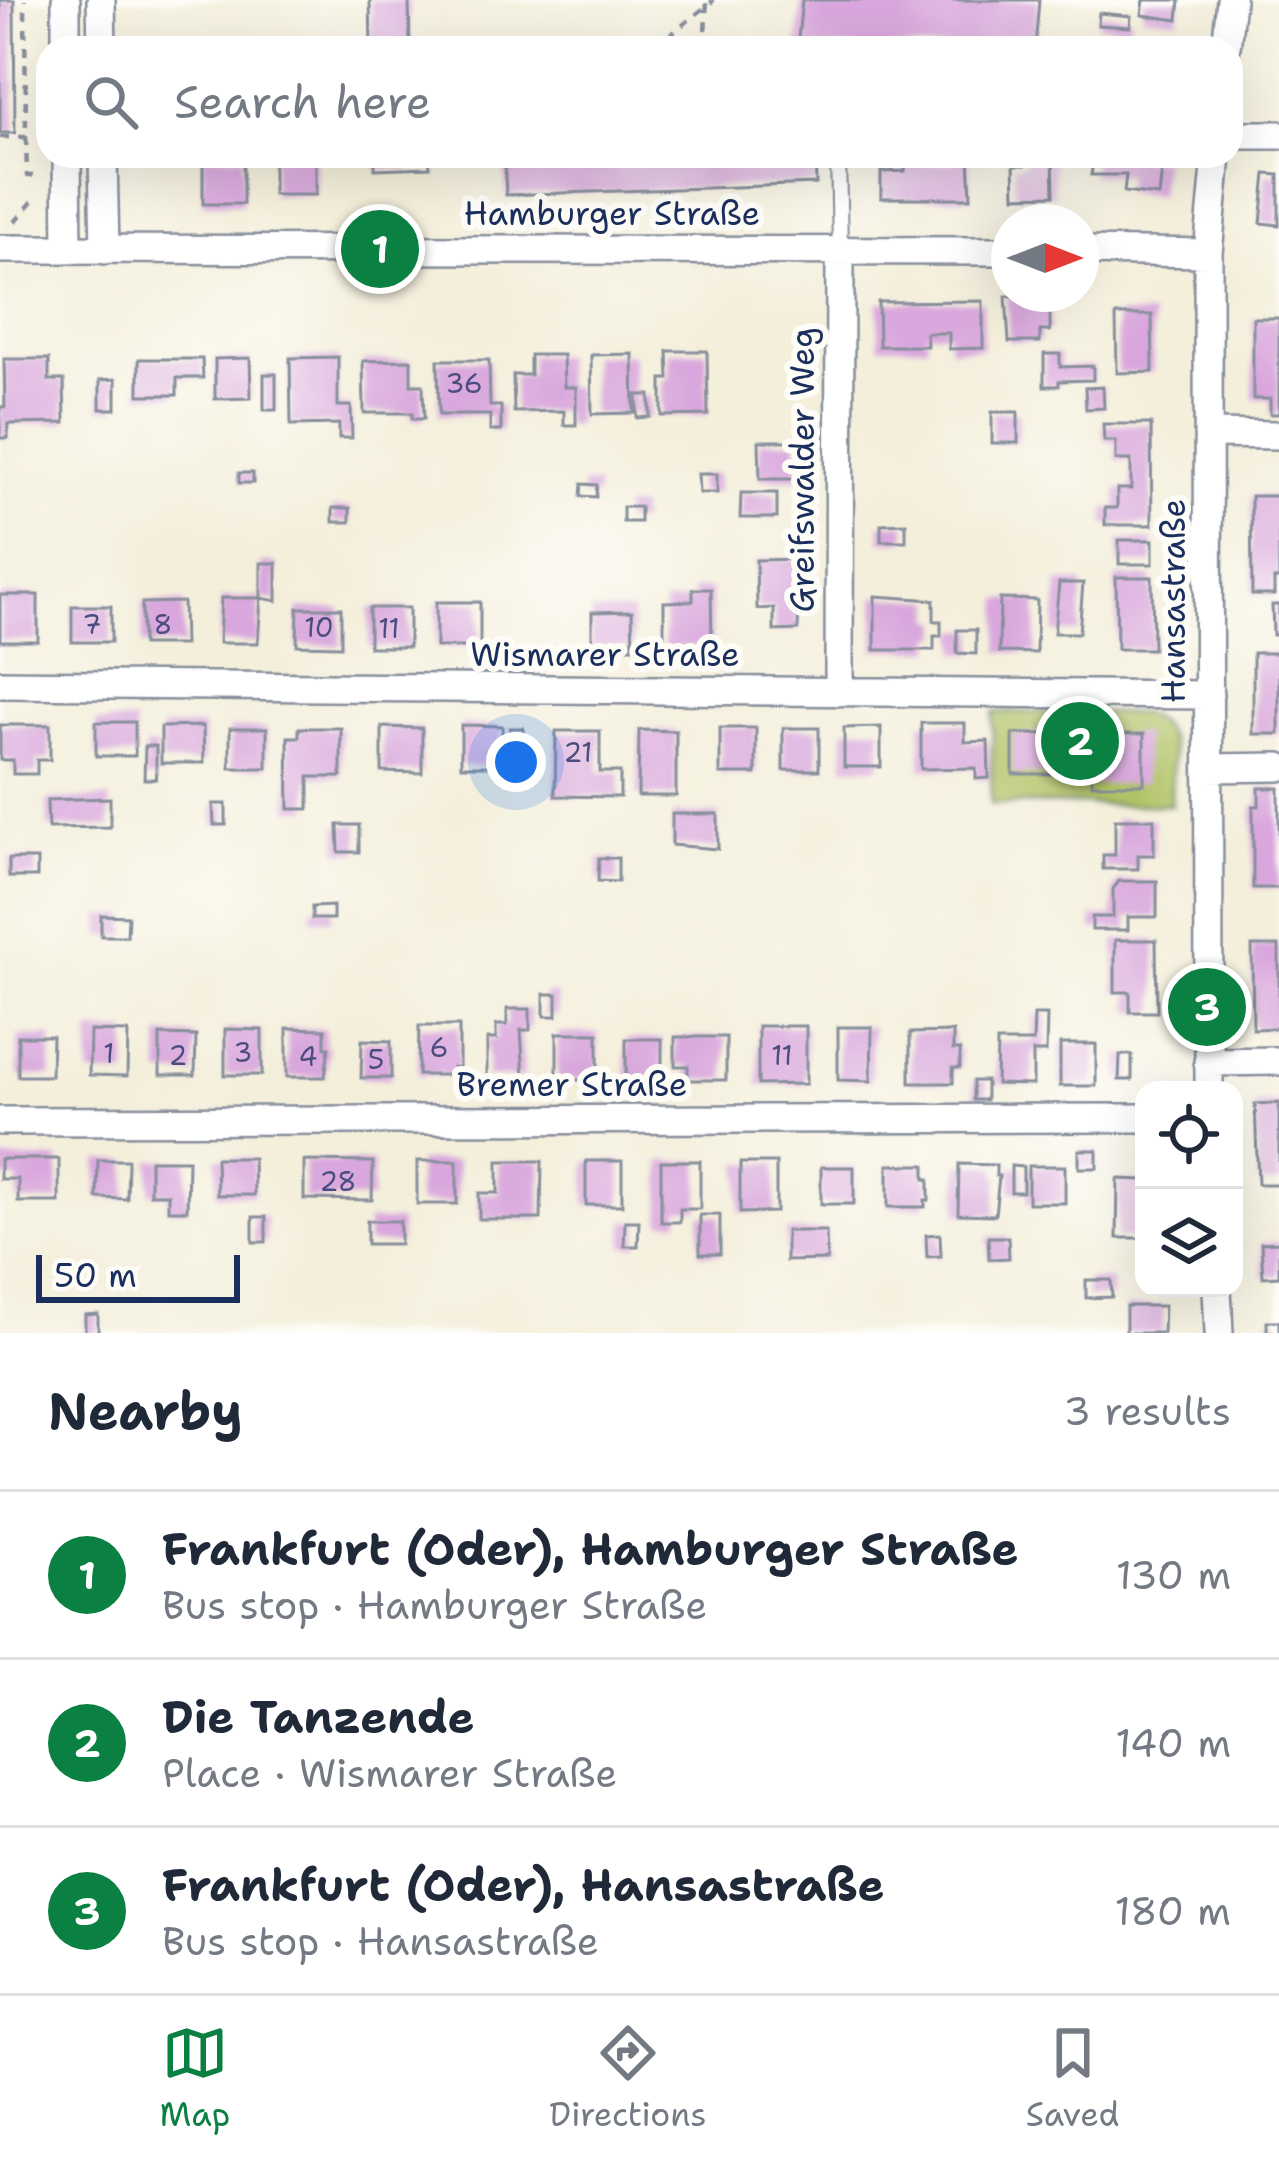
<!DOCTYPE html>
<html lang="en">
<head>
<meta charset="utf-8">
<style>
  body { margin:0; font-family:"Shantell Sans",sans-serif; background:#f6f6f7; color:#1f2937 }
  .controls { position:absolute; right:36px; bottom:36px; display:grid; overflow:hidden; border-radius:24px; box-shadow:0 12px 48px #0002 }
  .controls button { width:108px; height:108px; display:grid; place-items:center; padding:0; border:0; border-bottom:3px solid #e0e1e3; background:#fff; color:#1f2937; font:60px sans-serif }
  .compass { position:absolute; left:991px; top:204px; width:108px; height:108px; border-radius:50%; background:#fff; box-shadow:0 12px 48px #0002; rotate:90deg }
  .scale { position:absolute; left:36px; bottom:30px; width:204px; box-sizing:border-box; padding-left:12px; border:6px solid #1b2f5e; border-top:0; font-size:33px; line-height:42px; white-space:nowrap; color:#1b2f5e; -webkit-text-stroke:9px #fdfcf7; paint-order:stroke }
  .you { position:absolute; left:516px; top:762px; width:42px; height:42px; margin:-30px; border:9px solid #fff; border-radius:50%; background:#1a73e8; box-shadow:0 0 0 18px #1a73e833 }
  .badge { display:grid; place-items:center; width:78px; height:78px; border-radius:50%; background:#0b8043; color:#fff; font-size:39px; font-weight:700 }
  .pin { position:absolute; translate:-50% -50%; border:6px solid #fff; box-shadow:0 3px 12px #0006 }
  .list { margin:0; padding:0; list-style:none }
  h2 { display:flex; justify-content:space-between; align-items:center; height:156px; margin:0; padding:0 48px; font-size:51px }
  h2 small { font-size:39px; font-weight:400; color:#747a83 }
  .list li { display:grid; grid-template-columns:78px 1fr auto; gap:36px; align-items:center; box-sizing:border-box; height:168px; padding:0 48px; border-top:3px solid #e0e1e3 }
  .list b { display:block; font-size:45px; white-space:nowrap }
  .list p { margin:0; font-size:39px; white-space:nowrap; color:#747a83 }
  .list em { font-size:39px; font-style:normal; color:#747a83 }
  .icon { flex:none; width:66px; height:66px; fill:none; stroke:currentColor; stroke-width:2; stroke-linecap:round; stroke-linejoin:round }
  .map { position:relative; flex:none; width:1279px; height:1333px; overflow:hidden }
  .search { position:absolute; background:#fff; box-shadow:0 12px 48px #0002; left:36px; right:36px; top:36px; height:132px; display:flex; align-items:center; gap:30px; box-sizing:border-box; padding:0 42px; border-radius:36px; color:#747a83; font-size:45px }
  .sheet { height:660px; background:#fff }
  nav { display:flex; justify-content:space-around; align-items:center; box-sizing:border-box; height:168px; border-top:3px solid #e0e1e3; background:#fff; font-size:33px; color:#747a83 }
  nav a { display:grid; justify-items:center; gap:6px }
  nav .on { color:#0b8043 }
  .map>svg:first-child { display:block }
</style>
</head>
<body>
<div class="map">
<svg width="1279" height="1333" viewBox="0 0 1279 1333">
  <rect width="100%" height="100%" fill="#fdfcf7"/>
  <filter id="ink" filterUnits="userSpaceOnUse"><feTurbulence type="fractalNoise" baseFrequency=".00833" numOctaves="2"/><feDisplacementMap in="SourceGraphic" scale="24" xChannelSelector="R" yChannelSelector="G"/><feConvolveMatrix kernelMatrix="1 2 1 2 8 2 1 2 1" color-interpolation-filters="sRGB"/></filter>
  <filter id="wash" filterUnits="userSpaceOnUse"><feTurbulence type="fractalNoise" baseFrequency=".004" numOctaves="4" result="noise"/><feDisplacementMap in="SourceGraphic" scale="48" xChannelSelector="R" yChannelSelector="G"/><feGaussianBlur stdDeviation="2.7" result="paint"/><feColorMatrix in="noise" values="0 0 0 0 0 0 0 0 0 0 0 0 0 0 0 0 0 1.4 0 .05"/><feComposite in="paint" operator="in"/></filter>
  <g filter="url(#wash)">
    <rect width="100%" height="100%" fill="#f4efdb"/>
    <!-- green -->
    <path fill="#b0c265" stroke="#667862" stroke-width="3" d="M 993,712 L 1140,713 C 1184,729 1170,765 1171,805 L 991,804 Z"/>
    <g id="blocks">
      <!-- building -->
      <path fill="#d9a7dd" d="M 0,0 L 14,0 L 15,133 L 0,133 Z
        M 370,0 L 409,0 L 410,48 L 371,48 Z
        M 802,0 L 1039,0 L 1035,48 L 797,48 Z
        M 1144,0 L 1180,0 L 1178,20 L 1142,15 Z
        M 1099,13 L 1131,16 L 1130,27 L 1098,25 Z
        M 1121,40 L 1170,45 L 1170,48 L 1120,48 Z
        M 203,156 L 243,156 L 243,204 L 203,204 Z
        M 273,156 L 316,156 L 316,195 L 273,195 Z
        M 375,156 L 429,156 L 430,167 L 375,169 Z
        M 504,156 L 815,156 L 816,184 L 506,195 Z
        M 907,156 L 920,156 L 920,164 L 955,163 L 955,156 L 969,156 L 971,198 L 881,198 L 881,172 L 905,171 Z
        M 1024,156 L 1053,156 L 1054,195 L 1015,196 L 1014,165 L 1025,165 Z
        M 1094,156 L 1163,160 L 1159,196 L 1124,192 L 1126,175 L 1091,175 Z
        M 1266,174 L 1279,175 L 1279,225 L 1261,223 Z
        M 1006,296 L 1050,296 L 1050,331 L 1040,331 L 1040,342 L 1009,342 Z
        M 983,301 L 983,348 L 949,349 L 949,333 L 926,333 L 927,346 L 879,346 L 878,302 Z
        M 1116,315 L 1152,315 L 1153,372 L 1117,373 Z
        M 1253,318 L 1279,318 L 1279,414 L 1270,414 L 1270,399 L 1253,399 Z
        M 668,351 L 707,351 L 708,415 L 662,416 L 662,379 L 669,379 Z
        M 633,354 L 634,413 L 592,414 L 591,355 Z
        M 1044,354 L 1060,354 L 1060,367 L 1093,366 L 1093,380 L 1059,381 L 1059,386 L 1044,386 Z
        M 530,355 L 563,355 L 564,387 L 576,387 L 576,425 L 564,425 L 564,411 L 514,412 L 513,375 L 530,375 Z
        M 338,357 L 338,406 L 351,406 L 352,438 L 339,438 L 339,424 L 291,425 L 290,358 Z
        M 250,358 L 251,398 L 215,399 L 215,359 Z
        M 4,359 L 49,359 L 49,380 L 64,380 L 65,423 L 8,424 L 8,438 L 0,438 L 0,407 L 5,407 Z
        M 139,359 L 202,359 L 203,378 L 177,378 L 177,395 L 139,395 Z
        M 411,360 L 411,385 L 423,385 L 424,419 L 412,419 L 412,413 L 364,413 L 363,361 Z
        M 438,360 L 489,360 L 490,406 L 501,406 L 501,431 L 490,431 L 490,415 L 439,415 Z
        M 264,374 L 276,374 L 276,410 L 264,410 Z
        M 116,379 L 116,409 L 100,409 L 100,380 Z
        M 1103,387 L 1104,408 L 1086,409 L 1085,388 Z
        M 637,395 L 650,395 L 650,417 L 637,418 Z
        M 992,412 L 1018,412 L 1018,443 L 992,443 Z
        M 1103,424 L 1151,424 L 1152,525 L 1105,525 L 1105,508 L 1117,508 L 1117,489 L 1131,489 L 1131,460 L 1116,460 L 1116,441 L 1104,441 Z
        M 759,441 L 797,441 L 798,479 L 760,479 Z
        M 239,473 L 253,473 L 253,483 L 239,483 Z
        M 698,474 L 717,474 L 717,493 L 699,493 Z
        M 582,484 L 597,485 L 596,497 L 581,496 Z
        M 741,493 L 777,493 L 777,518 L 740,518 Z
        M 1251,496 L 1279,496 L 1279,579 L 1274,579 L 1274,595 L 1252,595 Z
        M 623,507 L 640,507 L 640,522 L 623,522 Z
        M 333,508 L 350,508 L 350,522 L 333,522 Z
        M 906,523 L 906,541 L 881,541 L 881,524 Z
        M 1119,540 L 1153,540 L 1153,564 L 1119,564 Z
        M 801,559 L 798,630 L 774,631 L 774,608 L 757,609 L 756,560 Z
        M 261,563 L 277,563 L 277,601 L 261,598 L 258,643 L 219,643 L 221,598 L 261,598 Z
        M 1116,577 L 1152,577 L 1153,649 L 1117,649 Z
        M 1059,583 L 1083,583 L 1079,633 L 1054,633 Z
        M 693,589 L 711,589 L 712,647 L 664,647 L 664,602 L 693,601 Z
        M 0,595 L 38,595 L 38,641 L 0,641 Z
        M 875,596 L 934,600 L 934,621 L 941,621 L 941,636 L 934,636 L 934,650 L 875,650 Z
        M 1000,599 L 1037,600 L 1036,653 L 999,652 Z
        M 183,602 L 184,645 L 142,645 L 142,603 Z
        M 436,602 L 480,602 L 480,647 L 436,647 Z
        M 1272,605 L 1279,605 L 1279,635 L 1273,635 Z
        M 72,606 L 111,606 L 111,642 L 72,642 Z
        M 298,608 L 341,608 L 341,646 L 297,645 Z
        M 369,608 L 409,608 L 409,647 L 369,647 Z
        M 632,611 L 633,647 L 592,647 L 592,612 Z
        M 957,630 L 976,630 L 976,654 L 957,653 Z
        M 1253,653 L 1279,653 L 1279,734 L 1253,734 Z
        M 96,722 L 135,722 L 135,756 L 96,756 Z
        M 921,723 L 965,723 L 965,742 L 988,741 L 989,778 L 976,779 L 976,768 L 921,769 Z
        M 0,725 L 50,725 L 50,760 L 37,760 L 37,774 L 13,774 L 13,760 L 0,760 Z
        M 461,725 L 502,726 L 502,766 L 461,766 Z
        M 203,726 L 204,763 L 161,763 L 161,727 Z
        M 382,727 L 422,728 L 422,773 L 382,772 Z
        M 881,727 L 881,767 L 844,767 L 844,728 Z
        M 230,728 L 267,728 L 267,768 L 230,768 Z
        M 299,728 L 341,728 L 341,777 L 309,777 L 309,809 L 289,809 L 288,737 L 299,737 Z
        M 510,728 L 523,728 L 523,751 L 509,751 Z
        M 720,728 L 756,728 L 756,774 L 720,774 Z
        M 783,728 L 819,728 L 819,770 L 783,770 Z
        M 639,730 L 676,731 L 676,796 L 638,796 Z
        M 556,731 L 600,731 L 600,772 L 620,772 L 620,797 L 555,796 Z
        M 1013,734 L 1144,734 L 1144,784 L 1092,784 L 1092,774 L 1013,774 Z
        M 145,746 L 156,746 L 156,779 L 144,779 Z
        M 1259,788 L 1279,788 L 1279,888 L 1253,888 L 1253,806 L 1259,806 Z
        M 110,798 L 110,827 L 48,828 L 47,800 Z
        M 213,804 L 226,804 L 226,825 L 214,825 Z
        M 672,814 L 718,814 L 718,849 L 672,845 Z
        M 1115,819 L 1154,819 L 1154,855 L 1138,855 L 1138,869 L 1103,869 L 1103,855 L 1115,855 Z
        M 338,825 L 359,825 L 359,852 L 339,852 Z
        M 599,858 L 618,858 L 618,882 L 598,881 Z
        M 9,859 L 37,859 L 37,877 L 9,877 Z
        M 1119,881 L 1157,881 L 1157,917 L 1128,917 L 1128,930 L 1092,930 L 1092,917 L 1113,917 L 1113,889 Z
        M 333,906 L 333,919 L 312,919 L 312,907 Z
        M 101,915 L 128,916 L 127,936 L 101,936 Z
        M 1115,940 L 1156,940 L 1157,1012 L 1130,1012 L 1130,992 L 1115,992 Z
        M 1252,946 L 1279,946 L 1279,1028 L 1253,1029 Z
        M 544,994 L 557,994 L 557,1016 L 544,1016 Z
        M 507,1009 L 530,1009 L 530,1030 L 521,1030 L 524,1078 L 487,1077 L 487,1039 L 496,1039 L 496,1025 L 507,1025 Z
        M 1034,1015 L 1047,1015 L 1046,1052 L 1033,1052 L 1033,1085 L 996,1084 L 997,1042 L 1033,1042 Z
        M 419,1026 L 459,1026 L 459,1068 L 453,1067 L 453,1075 L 418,1075 Z
        M 758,1026 L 806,1026 L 806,1084 L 758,1085 Z
        M 838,1027 L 872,1027 L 871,1081 L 838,1080 Z
        M 287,1028 L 325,1029 L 325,1047 L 329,1047 L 325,1077 L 287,1077 Z
        M 225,1029 L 262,1030 L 262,1075 L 225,1075 Z
        M 90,1031 L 128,1032 L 127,1076 L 89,1075 Z
        M 953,1032 L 953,1050 L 960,1050 L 960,1068 L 953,1068 L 953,1083 L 910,1083 L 910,1033 Z
        M 557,1033 L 598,1033 L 598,1080 L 557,1080 Z
        M 160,1035 L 196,1036 L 195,1075 L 160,1075 Z
        M 18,1036 L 52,1036 L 51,1076 L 18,1076 Z
        M 675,1037 L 726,1037 L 726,1080 L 688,1080 L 688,1066 L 675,1066 Z
        M 626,1039 L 662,1039 L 662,1081 L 626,1081 Z
        M 362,1040 L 391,1041 L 391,1078 L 361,1078 Z
        M 1060,1044 L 1096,1044 L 1096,1086 L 1060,1086 Z
        M 1120,1055 L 1132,1055 L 1132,1080 L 1119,1080 Z
        M 973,1081 L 986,1081 L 986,1100 L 973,1100 Z
        M 1279,1103 L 1279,1184 L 1258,1184 L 1255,1104 Z
        M 1079,1150 L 1097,1150 L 1097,1168 L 1079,1168 Z
        M 216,1158 L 253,1158 L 254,1195 L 217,1195 Z
        M 0,1159 L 59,1159 L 59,1202 L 18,1202 L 18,1179 L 0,1179 Z
        M 98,1160 L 128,1160 L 127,1199 L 97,1198 Z
        M 150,1160 L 188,1160 L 187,1210 L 168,1210 L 168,1194 L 150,1194 Z
        M 304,1161 L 373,1162 L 372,1200 L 304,1199 Z
        M 417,1161 L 457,1161 L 457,1204 L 417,1204 Z
        M 498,1161 L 542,1161 L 541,1219 L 479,1219 L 479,1193 L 498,1193 Z
        M 586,1161 L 622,1161 L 622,1205 L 586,1205 Z
        M 661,1161 L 700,1161 L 700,1209 L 680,1209 L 680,1222 L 661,1222 Z
        M 740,1163 L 776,1163 L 776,1212 L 740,1213 Z
        M 959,1164 L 996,1165 L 996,1176 L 999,1176 L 995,1215 L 958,1214 Z
        M 888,1165 L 925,1165 L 925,1179 L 929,1179 L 929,1200 L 925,1200 L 925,1207 L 888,1207 Z
        M 1011,1166 L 1023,1167 L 1023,1192 L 1011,1192 Z
        M 1028,1166 L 1065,1166 L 1065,1203 L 1028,1203 Z
        M 821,1167 L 854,1167 L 854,1204 L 821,1204 Z
        M 1118,1179 L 1144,1180 L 1144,1238 L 1117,1238 Z
        M 700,1215 L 720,1215 L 720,1254 L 700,1254 Z
        M 253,1217 L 266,1217 L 266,1242 L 253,1242 Z
        M 367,1221 L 400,1221 L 400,1244 L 367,1244 Z
        M 625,1221 L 639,1221 L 638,1246 L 624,1246 Z
        M 786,1231 L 826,1231 L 827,1260 L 786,1261 Z
        M 940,1234 L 941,1256 L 927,1257 L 926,1235 Z
        M 988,1237 L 1008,1237 L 1009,1258 L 989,1259 Z
        M 1279,1242 L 1279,1276 L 1263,1277 L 1261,1243 Z
        M 1086,1280 L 1111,1280 L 1112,1297 L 1086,1298 Z
        M 1126,1306 L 1164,1306 L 1163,1333 L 1126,1333 Z
        M 98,1314 L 98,1333 L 85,1333 L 85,1315 Z
        M 1267,1321 L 1279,1321 L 1279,1333 L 1267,1333 Z"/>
    </g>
  </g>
  <g filter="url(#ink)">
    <use href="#blocks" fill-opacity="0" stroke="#888f9c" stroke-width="3"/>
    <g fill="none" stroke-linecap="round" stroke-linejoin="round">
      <!-- lane casing -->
      <g stroke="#888f9c" stroke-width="18">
        <path id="lane" d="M 838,156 L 840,249"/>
      </g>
      <!-- street casing -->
      <g stroke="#888f9c" stroke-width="32">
        <path id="street" d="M 66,0 L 66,48
          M 101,0 L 102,48
          M 1226,48 L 1231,0
          M 1231,135 L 1279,135
          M 67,156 L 68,249
          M 103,156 L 105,250
          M 0,249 L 1009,251
          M 1081,251 L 1208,253
          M 1208,434 L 1279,435
          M 0,684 L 1209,695
          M 839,692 L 840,249
          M 1209,768 L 1279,767
          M 1208,1062 L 1279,1061
          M 1209,1090 L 1208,253 L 1217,156
          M 0,1121 L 1144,1118
          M 1217,1288 L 1219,1333"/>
      </g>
      <!-- path -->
      <path stroke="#888f9c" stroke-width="4.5" stroke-dasharray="9 9" stroke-linecap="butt" d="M 654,48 L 714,0
        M 704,48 L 707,0
        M 0,137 L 26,137 L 25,0
        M 26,137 L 27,176 L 41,176
        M 15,222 L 38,195"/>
      <!-- lane -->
      <use href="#lane" stroke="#fff" stroke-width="14"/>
      <!-- street -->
      <use href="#street" stroke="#fff" stroke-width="27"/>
    </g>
  </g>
  <g text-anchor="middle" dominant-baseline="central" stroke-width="12" stroke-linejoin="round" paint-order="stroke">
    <!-- number labels -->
    <g font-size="27" fill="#4a4d7e">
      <text x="464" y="383">36</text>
      <text x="92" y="624">7</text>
      <text x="163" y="624">8</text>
      <text x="319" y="627">10</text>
      <text x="389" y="628">11</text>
      <text x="578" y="752">21</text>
      <text x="439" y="1047">6</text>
      <text x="243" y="1052">3</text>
      <text x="109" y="1053">1</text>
      <text x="178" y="1055">2</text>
      <text x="782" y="1055">11</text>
      <text x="308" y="1056">4</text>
      <text x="376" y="1059">5</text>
      <text x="338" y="1181">28</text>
    </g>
    <!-- street labels -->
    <g font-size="33" fill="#1b2f5e" stroke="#fdfcf7">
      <text x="612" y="213">Hamburger Straße</text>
      <text transform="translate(802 470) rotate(-90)">Greifswalder Weg</text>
      <text transform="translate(1173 601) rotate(-90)">Hansastraße</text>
      <text x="605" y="654">Wismarer Straße</text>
      <text x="572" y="1084">Bremer Straße</text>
    </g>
  </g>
</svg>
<div class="controls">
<button><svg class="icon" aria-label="locate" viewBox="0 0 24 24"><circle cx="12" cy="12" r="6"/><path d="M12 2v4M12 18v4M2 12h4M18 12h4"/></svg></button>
<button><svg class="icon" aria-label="layers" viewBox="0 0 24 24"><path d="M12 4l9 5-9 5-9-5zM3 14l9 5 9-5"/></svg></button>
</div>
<svg class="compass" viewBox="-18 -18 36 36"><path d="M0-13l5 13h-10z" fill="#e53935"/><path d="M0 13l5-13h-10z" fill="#747a83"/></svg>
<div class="scale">50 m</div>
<div class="you"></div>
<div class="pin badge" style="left:380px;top:249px">1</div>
<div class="pin badge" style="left:1080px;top:741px">2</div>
<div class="pin badge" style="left:1207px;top:1007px">3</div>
<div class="search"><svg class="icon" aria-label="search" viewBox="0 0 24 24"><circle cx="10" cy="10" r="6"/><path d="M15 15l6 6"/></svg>Search here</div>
</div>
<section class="sheet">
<h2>Nearby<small>3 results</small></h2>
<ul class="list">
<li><span class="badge">1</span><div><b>Frankfurt (Oder), Hamburger Straße</b><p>Bus stop · Hamburger Straße</p></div><em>130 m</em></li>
<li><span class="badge">2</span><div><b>Die Tanzende</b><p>Place · Wismarer Straße</p></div><em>140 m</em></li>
<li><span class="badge">3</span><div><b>Frankfurt (Oder), Hansastraße</b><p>Bus stop · Hansastraße</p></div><em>180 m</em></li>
</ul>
</section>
<nav>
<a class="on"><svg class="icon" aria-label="map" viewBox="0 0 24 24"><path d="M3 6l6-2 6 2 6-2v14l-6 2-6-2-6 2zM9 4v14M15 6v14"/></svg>Map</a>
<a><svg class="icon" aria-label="directions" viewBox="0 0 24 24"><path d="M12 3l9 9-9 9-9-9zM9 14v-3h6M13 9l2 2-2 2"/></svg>Directions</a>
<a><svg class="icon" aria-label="saved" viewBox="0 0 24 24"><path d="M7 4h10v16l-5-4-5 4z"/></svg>Saved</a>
</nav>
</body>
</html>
